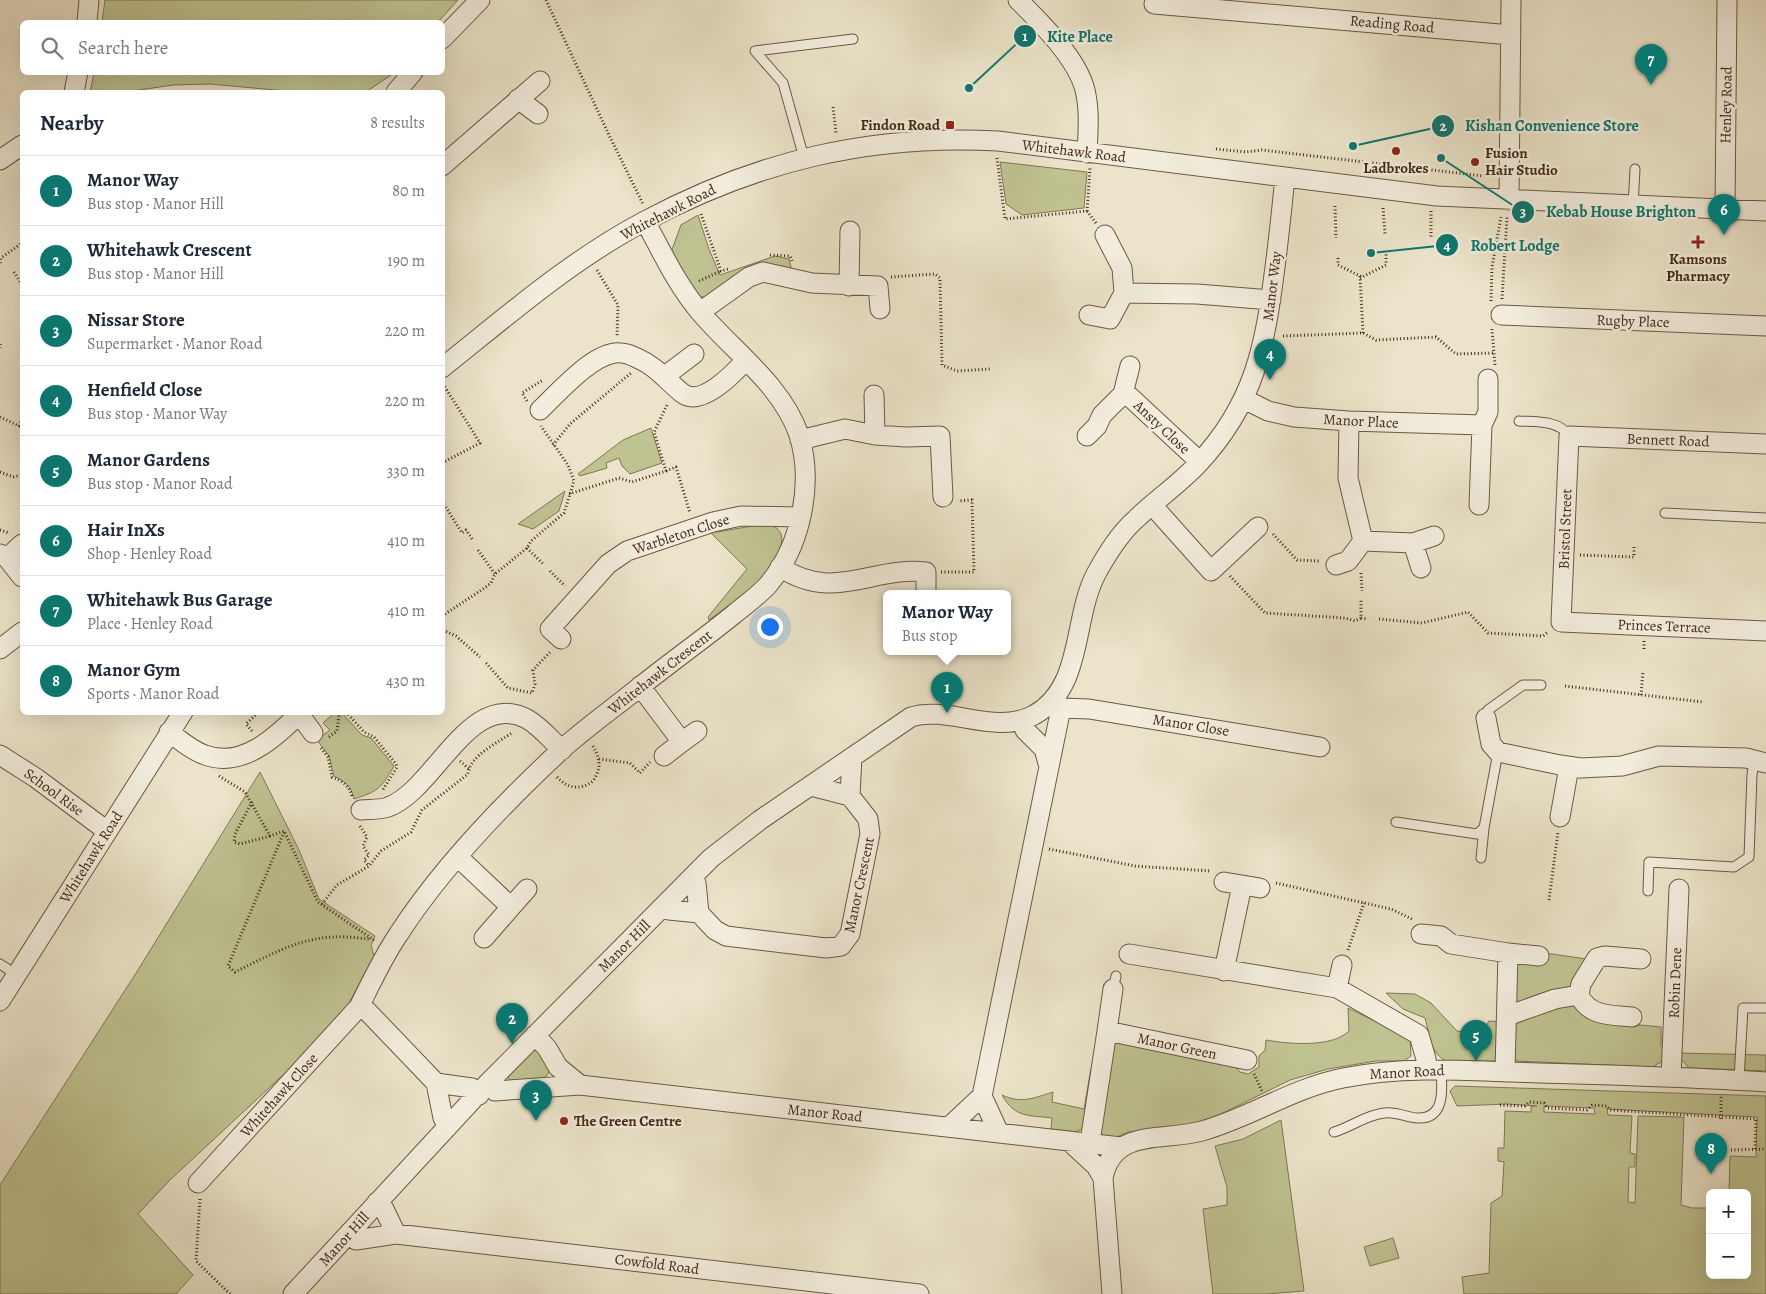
<!DOCTYPE html>
<html lang="en">
<head>
<meta charset="utf-8">
<style>
  body { margin:0; font-family:Alegreya,serif; background:#f2f2f3; color:#1f2937 }
  .controls { position:absolute; right:15px; bottom:15px; display:grid; overflow:hidden; border-radius:8px; box-shadow:0 5px 20px #0002 }
  .controls button { width:45px; height:45px; display:grid; place-items:center; padding:0; border:0; border-bottom:1px solid #e0e1e3; background:#fff; color:#1f2937; font:25px sans-serif }
  .you { position:absolute; left:769px; top:626px; width:18px; height:18px; margin:-12px; border:4px solid #fff; border-radius:50%; background:#1a73e8; box-shadow:0 0 0 8px #1a73e833 }
  .badge { display:grid; place-items:center; width:32px; height:32px; border-radius:50%; background:#0f766e; color:#fff; font-size:16px; font-weight:700 }
  .pin { position:absolute; translate:-50% -41px; filter:drop-shadow(0 1px 2px #0008) }
  .pin::after { content:''; position:absolute; top:26px; width:18px; height:15px; background:inherit; clip-path:polygon(0 0,100% 0,50% 100%) }
  .popup { position:absolute; left:883px; top:590px; width:128px; height:65px; box-sizing:border-box; display:grid; place-content:center; border-radius:8px; background:#fff; filter:drop-shadow(0 1px 4px #0005); font-size:16px; white-space:nowrap; color:#747a83 }
  .popup b { font-size:19px; color:#1f2937 }
  .popup::after { content:''; position:absolute; left:50%; top:100%; margin-left:-10px; border:10px solid transparent; border-top-color:#fff }
  .list { margin:0; padding:0; list-style:none }
  h2 { display:flex; justify-content:space-between; align-items:center; height:65px; margin:0; padding:0 20px; font-size:21px }
  h2 small { font-size:16px; font-weight:400; color:#747a83 }
  .list li { display:grid; grid-template-columns:32px 1fr auto; gap:15px; align-items:center; box-sizing:border-box; height:70px; padding:0 20px; border-top:1px solid #e0e1e3 }
  .list b { display:block; font-size:19px; white-space:nowrap }
  .list p { margin:0; font-size:16px; white-space:nowrap; color:#747a83 }
  .list em { font-size:16px; font-style:normal; color:#747a83 }
  .icon { flex:none; width:28px; height:28px; fill:none; stroke:currentColor; stroke-width:2; stroke-linecap:round; stroke-linejoin:round }
  .map { position:relative; flex:none; width:1766px; height:1294px; overflow:hidden }
  .search { position:absolute; background:#fff; box-shadow:0 5px 20px #0002; left:20px; top:20px; width:425px; height:55px; display:flex; align-items:center; gap:12px; box-sizing:border-box; padding:0 18px; border-radius:8px; color:#747a83; font-size:19px }
  .panel { position:absolute; background:#fff; box-shadow:0 5px 20px #0002; left:20px; top:90px; width:425px; height:625px; border-radius:8px }
  .map>svg:first-child { display:block }
</style>
</head>
<body>
<div class="map">
<svg width="1766" height="1294" viewBox="0 0 1766 1294">
  <rect width="100%" height="100%" fill="#ebe4ca"/>
  <filter id="stains"><feTurbulence type="fractalNoise" baseFrequency=".004" numOctaves="4"/><feColorMatrix values="0 0 0 0 .2 0 0 0 0 .09 0 0 0 0 .02 0 0 0 .5 -.17"/></filter>
  <radialGradient id="worn" r=".72"><stop offset=".6" stop-color="#630" stop-opacity="0"/><stop offset="1" stop-color="#630" stop-opacity=".3"/></radialGradient>
  <!-- green -->
  <path fill="#bfc291" stroke="#827654" fill-rule="evenodd" d="M 105,0 L 458,0 L 438,22 L 102,22 Z
    M 94,73 L 94,72 L 394,73 L 366,92 L 297,92 L 210,84 L 173,85 L 125,92 L 90,92 Z
    M 1000,162 L 1087,172 L 1084,208 L 1022,215 L 1006,204 Z
    M 698,215 L 709,249 L 720,275 L 775,256 L 789,259 L 792,271 L 705,297 L 698,297 L 670,255 L 681,225 Z
    M 651,428 L 662,463 L 630,474 L 622,466 L 619,458 L 606,463 L 607,468 L 580,476 L 578,474 L 623,440 Z
    M 565,491 L 559,511 L 533,529 L 518,524 Z
    M 764,524 C 803,528 768,573 753,586 C 739,598 724,609 709,620 L 708,617 L 747,569 L 711,533 Z
    M 334,713 L 342,713 L 362,735 L 371,738 L 394,766 C 381,788 379,791 354,799 C 351,786 346,782 334,776 L 329,756 L 317,740 L 330,730 L 323,723 Z
    M 260,772 L 299,850 L 319,899 L 375,936 L 371,945 L 374,956 L 338,1024 L 170,1180 L 138,1214 L 193,1275 L 176,1294 L 0,1294 L 0,1185 L 138,970 Z
    M 1545,953 L 1587,959 L 1574,984 L 1568,990 L 1512,1004 L 1517,963 Z
    M 1386,993 L 1415,994 L 1431,1003 L 1457,1031 L 1480,1034 L 1489,1021 L 1503,1022 L 1496,1061 L 1446,1061 C 1429,1052 1430,1035 1425,1018 L 1403,1009 Z
    M 1571,1005 L 1609,1022 L 1661,1027 L 1661,1046 L 1667,1046 L 1664,1060 L 1653,1067 L 1515,1061 L 1513,1024 L 1539,1009 Z
    M 1348,1008 L 1410,1038 L 1411,1056 L 1404,1061 L 1376,1061 L 1328,1069 L 1290,1080 L 1217,1116 L 1186,1126 L 1128,1132 L 1110,1140 L 1100,1133 L 1111,1040 L 1234,1065 L 1240,1072 L 1248,1074 L 1259,1067 L 1259,1056 L 1265,1050 L 1266,1040 C 1288,1044 1332,1048 1349,1031 Z
    M 533,1050 L 536,1050 L 549,1065 L 549,1072 L 544,1079 L 510,1082 L 508,1076 Z
    M 1678,1053 L 1766,1055 L 1766,1071 L 1689,1068 L 1680,1058 Z
    M 1091,1068 L 1096,1069 L 1084,1128 L 1076,1132 L 1051,1129 L 1052,1118 C 1028,1115 1015,1118 1002,1095 C 1021,1104 1034,1098 1053,1092 L 1052,1102 L 1084,1109 Z
    M 1455,1086 L 1766,1096 L 1766,1294 L 1464,1294 L 1462,1277 L 1489,1273 L 1491,1203 L 1502,1196 L 1504,1162 L 1498,1161 L 1498,1148 L 1504,1148 L 1505,1111 L 1531,1112 L 1531,1106 L 1537,1106 L 1507,1104 L 1457,1106 L 1450,1091 ZM 1544,1106 L 1594,1108 L 1595,1114 L 1544,1112 ZM 1607,1109 L 1757,1117 L 1756,1157 L 1730,1156 L 1729,1193 L 1747,1193 L 1747,1275 L 1710,1275 L 1710,1208 L 1692,1208 L 1681,1205 L 1684,1117 L 1638,1116 L 1635,1203 L 1628,1202 L 1629,1167 L 1635,1167 L 1635,1154 L 1630,1153 L 1632,1116 L 1608,1115 Z
    M 1281,1120 L 1304,1291 L 1266,1294 L 1213,1294 L 1203,1209 L 1227,1205 L 1227,1187 L 1215,1146 L 1243,1139 Z
    M 1393,1238 L 1399,1258 L 1370,1266 L 1364,1247 Z"/>
  <g fill="none" stroke-linecap="round" stroke-linejoin="round">
    <!-- service casing -->
    <g stroke="#6e5843" stroke-width="11">
      <path id="service" d="M 804,158 L 783,83 L 755,51 L 853,39
        M 1633,206 L 1635,169
        M 1519,421 C 1536,422 1559,420 1569,436
        M 1665,513 L 1766,518
        M 1486,718 L 1488,710 L 1523,685 L 1541,685
        M 1396,822 L 1477,834 L 1484,828 L 1498,752
        M 1481,858 L 1484,828
        M 1648,891 L 1649,862 L 1734,867 L 1749,857 L 1752,775 L 1754,760
        M 0,964 L 17,975
        M 1113,989 L 1116,976
        M 1739,1080 L 1743,1008 L 1766,1008
        M 1334,1132 C 1351,1127 1366,1115 1384,1113 C 1397,1111 1407,1118 1418,1118 C 1446,1119 1442,1087 1441,1070"/>
    </g>
    <!-- minor casing -->
    <g stroke="#6e5843" stroke-width="21">
      <path id="minor" d="M 1018,0 C 1041,23 1077,58 1085,90 C 1090,111 1088,132 1087,153
        M 1154,4 L 1511,35
        M 87,22 L 89,0
        M 442,39 L 480,0
        M 74,92 L 78,72
        M 396,92 L 413,72
        M 518,99 L 538,114
        M 0,160 L 22,145
        M 442,166 L 540,81
        M 1509,200 L 1511,0
        M 1725,211 L 1727,0
        M 1105,235 L 1122,268 L 1124,293
        M 849,286 L 850,231
        M 700,312 L 749,277 L 763,272 L 812,283 L 878,286 L 880,309
        M 1089,315 L 1110,319 L 1124,293 L 1197,294 L 1271,300
        M 1501,315 L 1766,326
        M 442,368 C 507,316 571,260 645,221 C 757,161 871,134 998,141 L 1437,196 L 1766,211
        M 665,376 L 694,354
        M 1123,394 L 1130,366
        M 874,395 L 875,435
        M 1244,399 L 1268,411 L 1294,417 L 1349,421 L 1482,425
        M 540,410 C 558,393 590,356 615,353 C 622,352 631,355 637,358 C 656,366 667,381 682,393 C 701,408 733,374 745,361
        M 1349,421 L 1348,478 L 1363,541 L 1413,543 L 1421,568
        M 1087,436 L 1097,426 L 1102,415 L 1123,394 L 1129,396 L 1200,462
        M 800,440 L 845,429 L 875,435 L 906,437 L 940,436 L 943,497
        M 1766,444 L 1569,436 L 1561,622 L 1766,631
        M 1152,505 L 1211,571 L 1258,527
        M 1479,505 L 1482,425 L 1488,412 L 1488,379
        M 1413,543 L 1434,536
        M 0,554 L 7,558 L 22,577
        M 7,558 L 22,544
        M 1336,565 L 1348,561 L 1363,541
        M 780,567 C 834,603 872,566 926,572 L 926,594
        M 561,639 L 550,629 L 608,564 L 627,551 L 713,522 L 741,516 L 800,517
        M 0,649 L 22,632
        M 640,686 L 682,742 L 664,756
        M 1061,708 L 1089,709 L 1320,747
        M 299,714 L 313,733
        M 1486,718 L 1491,744 L 1498,752 L 1560,765 L 1581,768 L 1622,766 L 1659,756 L 1746,758 L 1766,763
        M 1021,720 L 1025,730 L 1044,749 L 1049,767
        M 169,732 C 180,740 192,751 205,755 C 242,769 276,737 301,712
        M 682,742 L 697,731
        M 0,755 L 36,778 L 107,831
        M 811,786 L 850,796
        M 361,810 C 369,809 380,810 388,807 C 434,791 470,688 527,719 C 540,726 551,740 562,750
        M 1560,817 L 1569,767
        M 458,857 L 511,907 L 484,938
        M 691,878 L 696,883 L 699,913
        M 1224,882 L 1260,888
        M 664,906 L 669,910 L 699,913 L 715,930 L 726,936 L 826,948 L 841,946 L 850,934 L 870,834 L 868,819 L 850,796 L 852,757
        M 511,907 L 527,889
        M 1421,934 L 1441,936 L 1451,944 L 1508,953 L 1505,1072
        M 1508,953 L 1539,956
        M 1129,954 L 1337,988 L 1419,1035 L 1426,1059 L 1427,1070
        M 1224,971 L 1242,885
        M 1337,988 L 1342,965
        M 1579,995 C 1589,1017 1612,1015 1632,1017
        M 0,1001 L 183,712
        M 1507,1016 L 1555,999 L 1579,995 L 1581,984 L 1597,958 L 1605,956 L 1641,959
        M 1107,1031 L 1113,989
        M 535,1035 L 547,1048 L 558,1067 L 580,1085
        M 1671,1077 L 1679,889
        M 436,1083 L 472,1088 L 479,1095
        M 488,1083 L 495,1091 L 580,1085 L 1121,1147
        M 449,1125 L 443,1118 L 436,1083 L 367,1011 L 359,1007 C 371,983 383,957 398,935 C 441,868 502,805 560,751 C 584,729 611,710 636,690 C 668,664 701,641 733,615 C 745,605 758,596 768,585 C 801,546 814,484 799,435 C 782,385 733,351 700,312 C 677,285 662,252 645,221
        M 949,1127 L 982,1096
        M 999,1133 L 982,1096 L 1061,708 L 1054,700
        M 1069,1141 L 1096,1166 L 1103,1178 C 1113,1127 1164,1142 1202,1131 C 1251,1117 1293,1088 1343,1078 C 1408,1065 1475,1071 1539,1073 C 1615,1075 1691,1077 1766,1082
        M 1090,1142 L 1107,1031 L 1247,1060
        M 1103,1178 L 1112,1294
        M 198,1183 L 359,1007
        M 377,1202 L 384,1209 L 396,1234
        M 349,1233 L 356,1240 L 396,1234 L 919,1294
        M 293,1294 L 488,1083 L 711,858 L 760,820 L 911,717 C 949,705 994,736 1034,715 C 1084,687 1072,620 1096,574 C 1107,554 1119,534 1136,519 C 1156,500 1179,484 1198,464 C 1255,403 1265,346 1275,267 C 1279,237 1282,207 1285,177"/>
    </g>
    <!-- path -->
    <path stroke="#442a16" stroke-width="3" stroke-dasharray="1 2.5" stroke-linecap="butt" d="M 546,0 L 609,135 L 643,204
      M 833,107 L 836,133
      M 1216,149 L 1246,152 L 1262,150 L 1483,176 L 1492,174
      M 997,158 L 1005,219 L 1087,211 L 1090,168
      M 1335,206 L 1336,238
      M 1383,208 L 1385,234
      M 1087,211 L 1096,223
      M 1431,211 L 1431,237
      M 701,214 L 721,271 L 728,269
      M 770,255 L 790,256 L 792,261
      M 1338,258 L 1338,265 L 1360,276 L 1363,333
      M 0,263 L 1,258 L 22,243
      M 597,270 L 618,305 L 617,337
      M 14,272 L 22,285
      M 891,277 L 935,274 L 940,278 L 942,365 L 957,371 L 990,369
      M 1360,278 L 1386,265 L 1386,254
      M 699,281 L 721,271
      M 1502,299 L 1507,217
      M 1491,301 L 1492,267 L 1501,217
      M 1492,329 L 1495,365
      M 1283,336 L 1363,333 L 1376,340 L 1436,337 L 1456,354 L 1495,353
      M 0,344 L 0,348
      M 527,401 L 522,393 L 543,380
      M 0,417 L 19,426 L 22,418
      M 553,445 L 570,424 L 631,373
      M 442,463 L 480,443 L 443,384
      M 666,471 L 676,467 L 690,513
      M 0,472 L 13,477 L 22,475
      M 569,494 L 619,478 L 632,482 L 666,471 L 654,432 L 668,403
      M 442,501 L 462,533 L 466,530 L 473,540
      M 0,530 L 9,533
      M 1273,534 L 1297,560 L 1320,561
      M 527,548 L 543,564
      M 478,550 L 495,574
      M 1580,555 L 1634,557 L 1634,545
      M 550,571 L 565,586
      M 941,572 L 974,572 L 972,500 L 958,501
      M 1361,573 L 1362,591
      M 1230,576 L 1265,613 L 1345,618 L 1355,621 L 1361,618 L 1361,600
      M 442,616 L 483,589 L 491,583 L 495,574 L 527,548 L 531,541 L 564,513 L 574,481 L 568,465 L 541,426
      M 1361,618 L 1367,619
      M 1379,619 L 1422,623 L 1468,612 L 1488,633 L 1543,636 L 1548,632
      M 443,630 L 456,636 L 480,657
      M 1644,649 L 1644,641
      M 486,663 L 508,688 L 532,693 L 535,684 L 533,670 L 551,651
      M 1565,686 L 1703,702
      M 1641,695 L 1643,671
      M 346,712 L 364,732 L 374,737 L 396,764 L 397,767 L 382,791
      M 252,731 L 246,724 L 259,712
      M 329,737 L 337,731 L 339,715 L 342,712
      M 321,748 L 328,757 L 332,777 C 342,781 350,786 352,797
      M 599,759 L 630,763 L 640,773 L 650,762
      M 460,761 L 469,769
      M 219,776 L 245,792 L 270,836 L 284,831 L 318,902 L 375,941
      M 557,777 C 567,788 580,791 593,781 C 602,768 600,757 592,745
      M 252,802 L 235,834 L 234,842 L 240,844 L 270,836
      M 360,826 L 367,837 L 363,846 L 369,855 L 364,860 L 369,866
      M 284,832 L 228,966 L 235,972 C 266,957 298,938 334,937 C 346,936 358,938 369,939
      M 1049,849 L 1135,866 L 1211,871
      M 1276,883 L 1391,909 L 1412,919
      M 1549,900 L 1558,832
      M 322,904 L 337,885 L 369,866 L 381,851 L 411,832 L 422,810 L 468,774 C 470,755 498,743 513,732
      M 1348,950 L 1364,903
      M 1254,1074 L 1262,1091
      M 1500,1105 L 1525,1106 L 1529,1102 L 1544,1103 L 1547,1108 L 1587,1110 L 1592,1105 L 1607,1106 L 1610,1110 L 1756,1119 L 1755,1149
      M 1721,1119 L 1721,1095
      M 1731,1150 L 1766,1149
      M 200,1199 L 196,1261 L 230,1294"/>
    <!-- service -->
    <use href="#service" stroke="#f2eddd" stroke-width="9"/>
    <!-- minor -->
    <use href="#minor" stroke="#f2eddd" stroke-width="19"/>
  </g>
  <!-- markers -->
  <g fill="#8f2418" stroke="#f2eddd" stroke-width="2">
    <rect x="945" y="120" width="10" height="10" rx="2.5"/>
    <circle cx="1396" cy="151" r="5"/>
    <circle cx="1475" cy="162" r="5"/>
    <path d="M1695.5 234.5h5v5h5v5h-5v5h-5v-5h-5v-5h5z"/>
    <circle cx="564" cy="1121" r="5"/>
  </g>
  <g text-anchor="middle" dominant-baseline="central" stroke-width="5" stroke-linejoin="round" paint-order="stroke">
    <!-- street labels -->
    <g font-size="15" fill="#442a16" stroke="#f2eddd">
      <text transform="translate(1392 24) rotate(5)">Reading Road</text>
      <text transform="translate(1726 105) rotate(-89)">Henley Road</text>
      <text transform="translate(1074 151) rotate(7)">Whitehawk Road</text>
      <text transform="translate(668 212) rotate(-27)">Whitehawk Road</text>
      <text transform="translate(1272 286) rotate(-83)">Manor Way</text>
      <text transform="translate(1633 321) rotate(2)">Rugby Place</text>
      <text transform="translate(1361 421) rotate(3)">Manor Place</text>
      <text transform="translate(1162 427) rotate(43)">Ansty Close</text>
      <text transform="translate(1668 440) rotate(2)">Bennett Road</text>
      <text transform="translate(1565 529) rotate(-88)">Bristol Street</text>
      <text transform="translate(681 534) rotate(-18)">Warbleton Close</text>
      <text transform="translate(1664 626) rotate(2)">Princes Terrace</text>
      <text transform="translate(660 672) rotate(-38)">Whitehawk Crescent</text>
      <text transform="translate(1191 725) rotate(9)">Manor Close</text>
      <text transform="translate(54 792) rotate(36)">School Rise</text>
      <text transform="translate(91 857) rotate(-58)">Whitehawk Road</text>
      <text transform="translate(859 885) rotate(-78)">Manor Crescent</text>
      <text transform="translate(624 946) rotate(-45)">Manor Hill</text>
      <text transform="translate(1675 983) rotate(-88)">Robin Dene</text>
      <text transform="translate(1177 1046) rotate(12)">Manor Green</text>
      <text transform="translate(1407 1072) rotate(-3)">Manor Road</text>
      <text transform="translate(279 1095) rotate(-48)">Whitehawk Close</text>
      <text transform="translate(825 1113) rotate(6)">Manor Road</text>
      <text transform="translate(344 1239) rotate(-48)">Manor Hill</text>
      <text transform="translate(657 1264) rotate(7)">Cowfold Road</text>
    </g>
    <!-- poi labels -->
    <g font-size="15" font-weight="bold" fill="#442a16" stroke="#f2eddd" text-anchor="start">
      <text x="940" y="125" text-anchor="end">Findon Road</text>
      <text x="1485" y="153">Fusion<tspan x="1485" dy="17">Hair Studio</tspan></text>
      <text x="1396" y="168" text-anchor="middle">Ladbrokes</text>
      <text x="1698" y="259" text-anchor="middle">Kamsons<tspan x="1698" dy="17">Pharmacy</tspan></text>
      <text x="574" y="1121">The Green Centre</text>
    </g>
  </g>
  <!-- callouts -->
  <path fill="none" stroke="#0f766e" stroke-width="2" d="M969 88L1025 36M1353 146L1443 126M1441 158L1523 212M1371 253L1447 245"/>
  <g fill="#0f766e" stroke="#f2eddd" stroke-width="2">
    <circle cx="969" cy="88" r="5"/>
    <circle cx="1353" cy="146" r="5"/>
    <circle cx="1441" cy="158" r="5"/>
    <circle cx="1371" cy="253" r="5"/>
    <circle cx="1025" cy="36" r="12"/>
    <circle cx="1443" cy="126" r="12"/>
    <circle cx="1523" cy="212" r="12"/>
    <circle cx="1447" cy="245" r="12"/>
  </g>
  <g font-size="15" text-anchor="middle" font-weight="bold" fill="#fff">
    <text x="1025" y="41">1</text>
    <text x="1443" y="131">2</text>
    <text x="1523" y="217">3</text>
    <text x="1447" y="250">4</text>
  </g>
  <g font-size="16" text-anchor="middle" font-weight="bold" fill="#0f766e" stroke="#f2eddd" stroke-width="5" stroke-linejoin="round" paint-order="stroke">
    <text x="1080" y="42">Kite Place</text>
    <text x="1552" y="131">Kishan Convenience Store</text>
    <text x="1621" y="217">Kebab House Brighton</text>
    <text x="1515" y="251">Robert Lodge</text>
  </g>
  <rect width="100%" height="100%" filter="url(#stains)"/>
  <rect width="100%" height="100%" fill="url(#worn)"/>
</svg>
<div class="controls">
<button>+</button>
<button>−</button>
</div>
<div class="you"></div>
<div class="pin badge" style="left:947px;top:713px">1</div>
<div class="popup"><b>Manor Way</b>Bus stop</div>
<div class="pin badge" style="left:512px;top:1044px">2</div>
<div class="pin badge" style="left:536px;top:1121px">3</div>
<div class="pin badge" style="left:1270px;top:380px">4</div>
<div class="pin badge" style="left:1476px;top:1061px">5</div>
<div class="pin badge" style="left:1724px;top:235px">6</div>
<div class="pin badge" style="left:1651px;top:85px">7</div>
<div class="pin badge" style="left:1711px;top:1174px">8</div>
<div class="search"><svg class="icon" aria-label="search" viewBox="0 0 24 24"><circle cx="10" cy="10" r="6"/><path d="M15 15l6 6"/></svg>Search here</div>
<section class="panel">
<h2>Nearby<small>8 results</small></h2>
<ul class="list">
<li><span class="badge">1</span><div><b>Manor Way</b><p>Bus stop · Manor Hill</p></div><em>80 m</em></li>
<li><span class="badge">2</span><div><b>Whitehawk Crescent</b><p>Bus stop · Manor Hill</p></div><em>190 m</em></li>
<li><span class="badge">3</span><div><b>Nissar Store</b><p>Supermarket · Manor Road</p></div><em>220 m</em></li>
<li><span class="badge">4</span><div><b>Henfield Close</b><p>Bus stop · Manor Way</p></div><em>220 m</em></li>
<li><span class="badge">5</span><div><b>Manor Gardens</b><p>Bus stop · Manor Road</p></div><em>330 m</em></li>
<li><span class="badge">6</span><div><b>Hair InXs</b><p>Shop · Henley Road</p></div><em>410 m</em></li>
<li><span class="badge">7</span><div><b>Whitehawk Bus Garage</b><p>Place · Henley Road</p></div><em>410 m</em></li>
<li><span class="badge">8</span><div><b>Manor Gym</b><p>Sports · Manor Road</p></div><em>430 m</em></li>
</ul>
</section>
</div>
</body>
</html>
